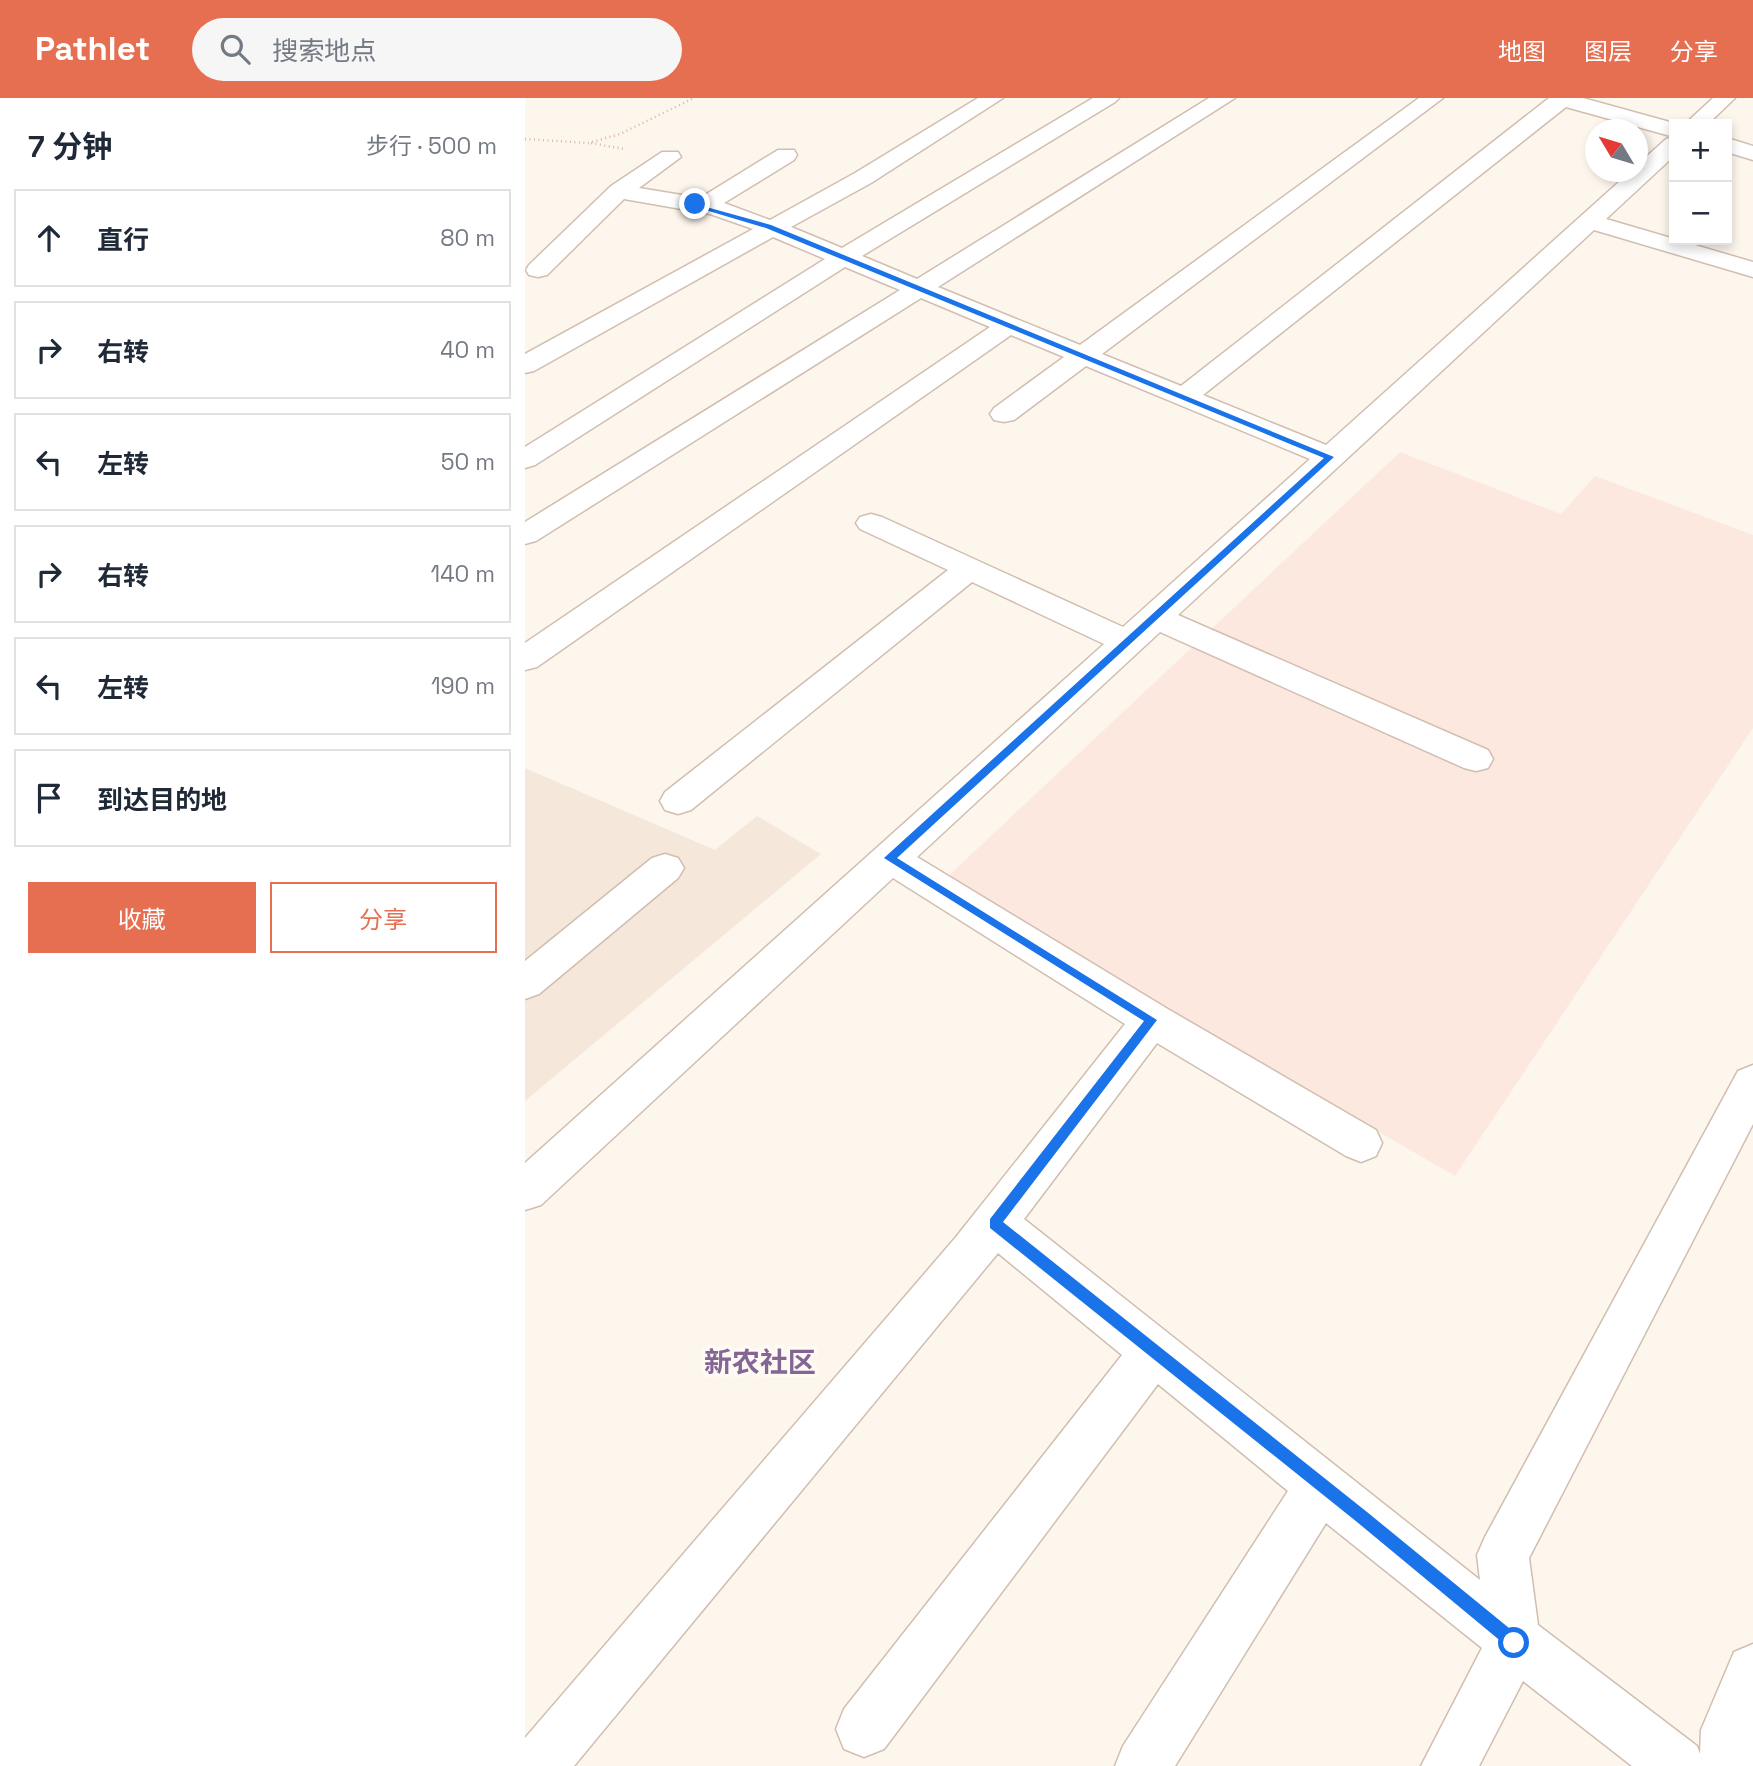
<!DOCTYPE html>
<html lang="zh">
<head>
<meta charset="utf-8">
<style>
  body { margin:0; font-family:"Space Grotesk","Noto Sans SC",sans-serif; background:#f6f6f7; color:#1f2937 }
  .controls { position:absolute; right:21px; top:21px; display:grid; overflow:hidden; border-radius:0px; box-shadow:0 4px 10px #0003 }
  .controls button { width:63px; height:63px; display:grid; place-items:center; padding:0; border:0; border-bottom:2px solid #e0e1e3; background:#fff; color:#1f2937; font:35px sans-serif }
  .compass { position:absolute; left:1060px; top:21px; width:63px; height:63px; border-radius:50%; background:#fff; box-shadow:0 4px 10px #0003; rotate:308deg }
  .stop { position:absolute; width:21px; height:21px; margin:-16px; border:5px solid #1a73e8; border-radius:50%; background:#fff }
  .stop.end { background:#1a73e8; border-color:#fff; box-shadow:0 2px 7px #0008 }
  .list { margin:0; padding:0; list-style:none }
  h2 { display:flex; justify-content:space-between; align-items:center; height:91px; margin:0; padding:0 28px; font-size:30px }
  h2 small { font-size:23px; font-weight:400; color:#747a83 }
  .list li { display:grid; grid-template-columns:46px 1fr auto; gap:21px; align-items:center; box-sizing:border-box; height:98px; margin:0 14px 14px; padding:0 14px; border:2px solid #e0e1e3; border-radius:0px }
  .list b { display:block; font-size:26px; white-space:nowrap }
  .list em { font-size:23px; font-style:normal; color:#747a83 }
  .actions { display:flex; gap:14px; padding:21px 28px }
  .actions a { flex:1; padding:16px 0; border:2px solid #e76f51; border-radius:0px; text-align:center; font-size:24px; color:#e76f51 }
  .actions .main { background:#e76f51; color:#fff }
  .icon { flex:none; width:38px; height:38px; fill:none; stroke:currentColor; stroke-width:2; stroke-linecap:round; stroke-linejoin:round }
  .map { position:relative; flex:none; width:1228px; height:1668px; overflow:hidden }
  header { display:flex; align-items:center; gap:42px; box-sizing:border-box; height:98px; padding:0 35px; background:#e76f51; color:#fff }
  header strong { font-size:33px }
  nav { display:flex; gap:38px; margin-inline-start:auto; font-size:24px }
  .search { width:490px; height:63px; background:#f6f6f7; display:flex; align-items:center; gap:18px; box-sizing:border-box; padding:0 24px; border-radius:38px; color:#747a83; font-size:26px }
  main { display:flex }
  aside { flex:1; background:#fff }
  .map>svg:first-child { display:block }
</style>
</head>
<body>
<header>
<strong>Pathlet</strong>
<div class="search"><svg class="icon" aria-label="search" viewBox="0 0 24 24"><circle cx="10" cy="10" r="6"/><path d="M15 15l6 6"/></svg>搜索地点</div>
<nav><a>地图</a><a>图层</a><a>分享</a></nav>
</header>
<main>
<aside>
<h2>7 分钟<small>步行 · 500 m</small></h2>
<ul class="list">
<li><svg class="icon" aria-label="ahead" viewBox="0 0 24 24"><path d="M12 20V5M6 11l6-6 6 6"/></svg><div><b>直行</b></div><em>80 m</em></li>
<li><svg class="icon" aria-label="right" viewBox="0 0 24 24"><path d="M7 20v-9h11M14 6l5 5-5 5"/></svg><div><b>右转</b></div><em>40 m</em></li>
<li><svg class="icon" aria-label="left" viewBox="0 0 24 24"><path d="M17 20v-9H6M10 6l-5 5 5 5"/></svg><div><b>左转</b></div><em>50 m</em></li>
<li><svg class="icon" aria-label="right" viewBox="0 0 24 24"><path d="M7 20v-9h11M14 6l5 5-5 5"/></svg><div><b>右转</b></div><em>140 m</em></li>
<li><svg class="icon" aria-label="left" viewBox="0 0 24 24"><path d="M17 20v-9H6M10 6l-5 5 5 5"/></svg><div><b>左转</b></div><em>190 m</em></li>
<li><svg class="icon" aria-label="arrive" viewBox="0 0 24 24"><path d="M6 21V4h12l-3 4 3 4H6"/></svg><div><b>到达目的地</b></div></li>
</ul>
<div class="actions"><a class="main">收藏</a><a>分享</a></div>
</aside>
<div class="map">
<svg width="1228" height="1668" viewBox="0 0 1228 1668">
  <rect width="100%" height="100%" fill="#fdf6ec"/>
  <!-- residential -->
  <path fill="#f5e8da" d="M 0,670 L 190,752 L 232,718 L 296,756 L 0,1003 Z"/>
  <!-- commercial -->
  <path fill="#fde8e0" d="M 875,354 L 1036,416 L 1070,378 L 1228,437 L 1228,630 L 930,1078 L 419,782 Z"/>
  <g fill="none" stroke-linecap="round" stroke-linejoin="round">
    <!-- minor casing -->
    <g stroke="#d1beb0" stroke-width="3">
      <path id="minor" d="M 453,0 L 478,0 L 346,85 L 266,129 L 317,150 L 568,0 L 594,0 L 590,4 L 337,158 L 392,181 L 684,0 L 710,0 L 413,189 L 555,247 L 894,0 L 918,0 L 577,256 L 656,288 L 1024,0 L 1058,0 L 1152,26 L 1149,26 L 1149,39 L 1041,9 L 678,297 L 801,347 L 1105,74 L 1112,74 L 1112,67 L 1141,41 L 1149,39 L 1149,58 L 1081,121 L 1228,164 L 1228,179 L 1069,132 L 653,517 L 963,652 L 968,661 L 963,670 L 951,673 L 939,670 L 635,534 L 392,759 L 641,910 L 851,1032 L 857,1045 L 851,1058 L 836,1064 L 821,1058 L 632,945 L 499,1121 L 955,1482 L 952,1457 L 960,1439 L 1213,973 L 1228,967 L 1228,1026 L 1004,1460 L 1013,1527 L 1172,1648 L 1175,1656 L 1176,1632 L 1209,1554 L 1228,1546 L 1228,1668 L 1107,1668 L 998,1583 L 954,1668 L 896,1668 L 957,1550 L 801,1425 L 650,1668 L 590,1668 L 598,1648 L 763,1393 L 633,1286 L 359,1651 L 339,1659 L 319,1651 L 311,1631 L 319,1611 L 597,1257 L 473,1155 L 49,1668 L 0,1668 L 0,1640 L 431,1139 L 600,926 L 368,780 L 16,1107 L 0,1112 L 0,1065 L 579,546 L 447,484 L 166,712 L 153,716 L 140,712 L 135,703 L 140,694 L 423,472 L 335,431 L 331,425 L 335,419 L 346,416 L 357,419 L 598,529 L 785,361 L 561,268 L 489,322 L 479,324 L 469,322 L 465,316 L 469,310 L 539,259 L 486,237 L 12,569 L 0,572 L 0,545 L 465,229 L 396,200 L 11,443 L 0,446 L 0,424 L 375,192 L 320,169 L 10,367 L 0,370 L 0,349 L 300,161 L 248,139 L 9,273 L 0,275 L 0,256 L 228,131 L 185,116 L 99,101 L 22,177 L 13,179 L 4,177 L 1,172 L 4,167 L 86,88 L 137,54 L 153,54 L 156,59 L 114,90 L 175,100 L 253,52 L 269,52 L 272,57 L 269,62 L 199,105 L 245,122 L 330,75 Z
        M 1188,0 L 1210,0 L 1183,26 L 1160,26 Z
        M 1202,40 L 1228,48 L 1228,62 L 1202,54 Z
        M 140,756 L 153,760 L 159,770 L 153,780 L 14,896 L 0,901 L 0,863 L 127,760 Z"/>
    </g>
    <!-- path -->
    <path stroke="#d9b8a5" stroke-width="2.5" stroke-dasharray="1 3.5" stroke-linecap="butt" d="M 0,41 L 64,45 L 95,36 L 169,0
      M 66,45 L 99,51"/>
    <!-- minor -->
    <use href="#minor" fill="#fff" fill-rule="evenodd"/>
  </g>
  <!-- route -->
  <path fill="#1a73e8" d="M 167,105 L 246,127 L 809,359 L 372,760 L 632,922 L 478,1124 L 842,1414 L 995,1539 L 997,1545 L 995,1550 L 989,1552 L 984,1550 L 832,1424 L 465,1130 L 465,1121 L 619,923 L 359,760 L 799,360 L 241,130 L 167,108 Z"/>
  <g text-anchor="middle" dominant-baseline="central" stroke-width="7" stroke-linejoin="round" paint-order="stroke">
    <!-- near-quarter labels -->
    <g font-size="28" font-weight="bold" fill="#846695" stroke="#fffaf3">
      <text x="235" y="1264">新农社区</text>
    </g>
  </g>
</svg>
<div class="controls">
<button>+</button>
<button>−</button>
</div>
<svg class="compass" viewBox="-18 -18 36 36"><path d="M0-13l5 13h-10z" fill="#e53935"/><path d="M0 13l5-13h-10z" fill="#747a83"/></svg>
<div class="stop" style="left:989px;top:1545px"></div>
<div class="stop end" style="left:170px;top:106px"></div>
</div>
</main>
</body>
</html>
